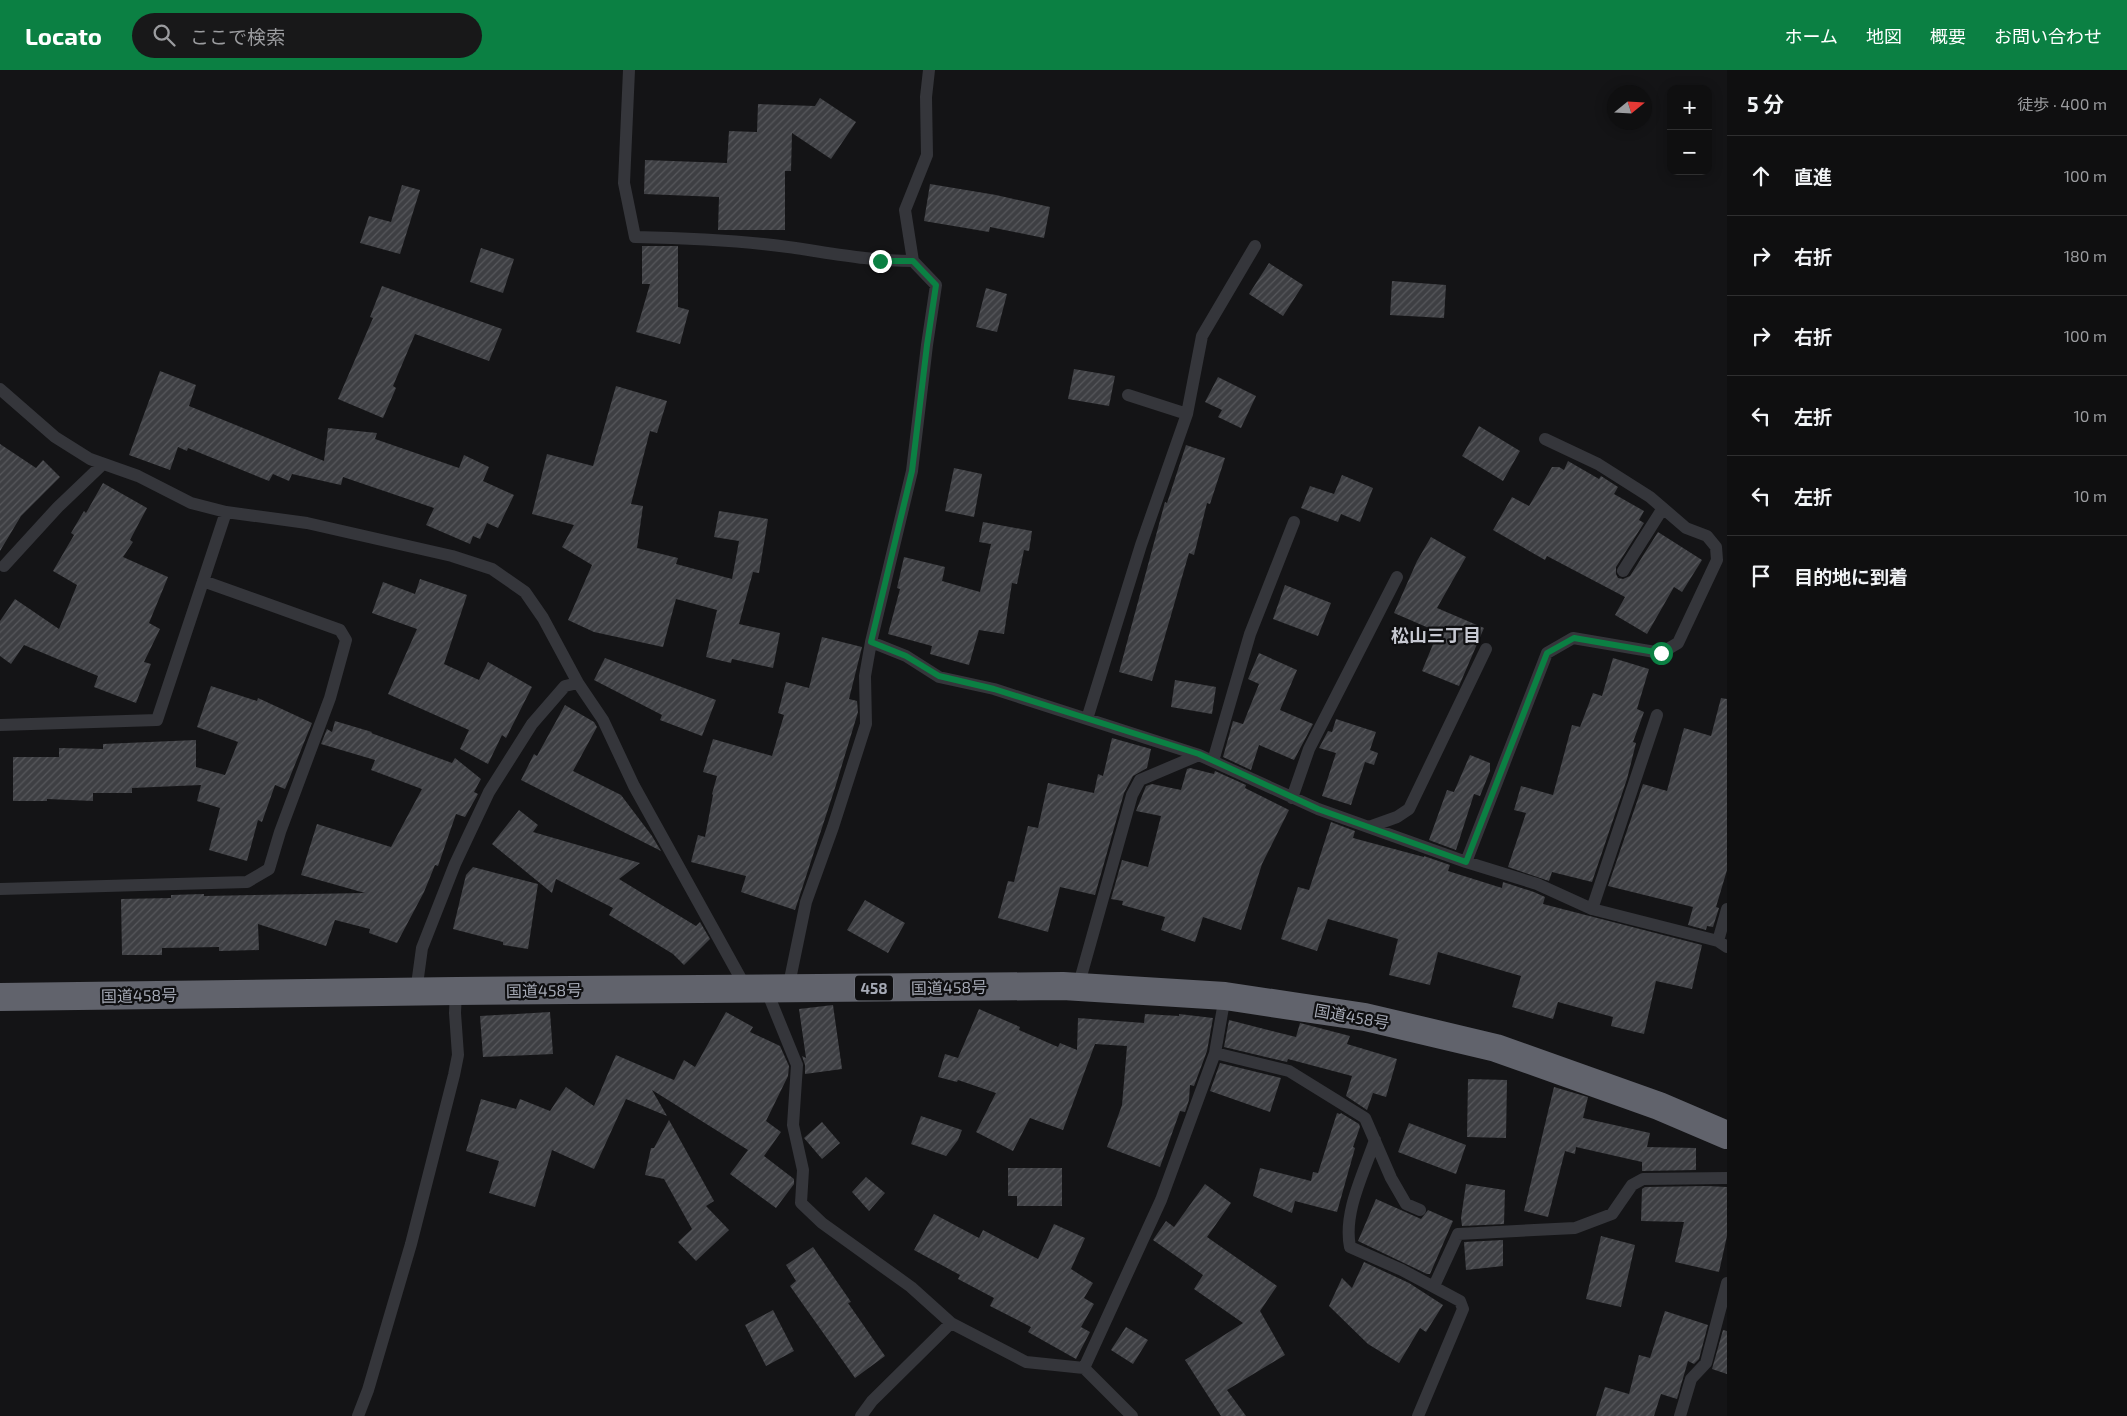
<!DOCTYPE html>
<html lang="ja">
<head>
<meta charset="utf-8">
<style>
  body { margin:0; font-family:"Exo 2","Noto Sans JP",sans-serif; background:#181819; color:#f1f3f6 }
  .controls { position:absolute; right:15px; top:15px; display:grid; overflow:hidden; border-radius:10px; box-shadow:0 2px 12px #0003 }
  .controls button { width:45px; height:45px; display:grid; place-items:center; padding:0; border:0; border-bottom:1px solid #2f2f30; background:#0f0f10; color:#f1f3f6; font:25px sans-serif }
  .compass { position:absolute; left:1607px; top:15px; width:45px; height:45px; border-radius:50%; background:#0f0f10; box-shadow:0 2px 12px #0003; rotate:72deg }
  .stop { position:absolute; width:15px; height:15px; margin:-11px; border:4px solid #0b8043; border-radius:50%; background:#fff }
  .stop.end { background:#0b8043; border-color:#fff; box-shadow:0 1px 5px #0008 }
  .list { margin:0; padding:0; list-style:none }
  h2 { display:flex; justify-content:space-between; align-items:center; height:65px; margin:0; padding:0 20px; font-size:21px }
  h2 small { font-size:16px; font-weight:400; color:#9b9c9f }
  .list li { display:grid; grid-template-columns:32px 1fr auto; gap:15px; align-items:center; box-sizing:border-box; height:80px; padding:0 20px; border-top:1px solid #2f2f30 }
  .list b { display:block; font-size:19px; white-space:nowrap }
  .list em { font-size:16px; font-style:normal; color:#9b9c9f }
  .icon { flex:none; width:28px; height:28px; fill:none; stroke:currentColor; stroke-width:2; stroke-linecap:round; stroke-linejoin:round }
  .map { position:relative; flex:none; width:1727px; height:1346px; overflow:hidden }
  header { display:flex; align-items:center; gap:30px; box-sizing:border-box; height:70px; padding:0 25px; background:#0b8043; color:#fff }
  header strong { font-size:24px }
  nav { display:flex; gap:28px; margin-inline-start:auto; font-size:18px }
  .search { width:350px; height:45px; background:#181819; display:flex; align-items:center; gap:12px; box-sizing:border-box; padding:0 18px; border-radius:28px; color:#9b9c9f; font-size:19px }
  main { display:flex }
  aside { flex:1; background:#0f0f10 }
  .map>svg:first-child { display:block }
</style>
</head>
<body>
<header>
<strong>Locato</strong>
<div class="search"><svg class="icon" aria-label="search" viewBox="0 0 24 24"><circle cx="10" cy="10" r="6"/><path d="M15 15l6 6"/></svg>ここで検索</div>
<nav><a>ホーム</a><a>地図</a><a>概要</a><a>お問い合わせ</a></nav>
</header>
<main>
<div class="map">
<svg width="1727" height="1346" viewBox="0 0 1727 1346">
  <defs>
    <pattern id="building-hatch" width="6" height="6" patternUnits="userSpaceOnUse" patternTransform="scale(1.25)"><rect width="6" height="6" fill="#3e3f43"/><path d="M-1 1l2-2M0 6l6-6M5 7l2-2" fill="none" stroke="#57585c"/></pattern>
  </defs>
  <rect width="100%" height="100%" fill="#141416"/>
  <!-- building -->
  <path fill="url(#building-hatch)" d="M 820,28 L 856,52 L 831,89 L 792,63 L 791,101 L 785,101 L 785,160 L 718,160 L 719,127 L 644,124 L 645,90 L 727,93 L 729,61 L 757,62 L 758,34 L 815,36 Z
    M 930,114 L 996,125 L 1050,137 L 1044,168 L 990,157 L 989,162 L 924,151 Z
    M 402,115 L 420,120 L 400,184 L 360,173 L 369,146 L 391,152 Z
    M 642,176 L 678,176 L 678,237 L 689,240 L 680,274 L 636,262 L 650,214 L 642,214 Z
    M 481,178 L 514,189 L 503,223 L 470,212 Z
    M 1269,193 L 1303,215 L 1283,246 L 1249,224 Z
    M 1392,211 L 1446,215 L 1444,248 L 1390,245 Z
    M 382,216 L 502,259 L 489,291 L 415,264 L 393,316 L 396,318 L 383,348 L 338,329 L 373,248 L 370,247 Z
    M 986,218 L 1007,224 L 997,262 L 976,257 Z
    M 1074,299 L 1115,306 L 1109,336 L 1068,329 Z
    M 160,301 L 196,315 L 189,336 L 324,391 L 328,358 L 377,363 L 375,369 L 459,398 L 464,385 L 489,397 L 483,411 L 514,425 L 498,458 L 487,453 L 480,469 L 473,466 L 470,474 L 426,455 L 434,438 L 343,407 L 341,415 L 292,404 L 289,411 L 273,404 L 269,411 L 188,378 L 187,381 L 178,377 L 170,400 L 129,385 Z
    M 1218,307 L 1256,326 L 1241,358 L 1218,347 L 1222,340 L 1205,332 Z
    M 616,316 L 667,331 L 657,363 L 650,361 L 631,434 L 643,436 L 637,478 L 678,488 L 676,494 L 732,509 L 739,471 L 714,467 L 719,441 L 768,449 L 759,503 L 753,502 L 739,554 L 780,563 L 773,598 L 732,589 L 731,593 L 706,587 L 717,540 L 676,529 L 663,577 L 594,562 L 568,550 L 592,495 L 562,477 L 574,455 L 532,444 L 547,384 L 593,396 Z
    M 1479,356 L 1520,381 L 1503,411 L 1462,386 Z
    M 0,374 L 36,398 L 43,390 L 60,407 L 21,446 L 0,481 Z
    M 1186,375 L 1225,388 L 1210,434 L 1207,433 L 1194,485 L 1189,483 L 1152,611 L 1119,602 L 1165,432 L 1167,433 Z
    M 1568,391 L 1599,409 L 1601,406 L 1618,417 L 1614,424 L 1644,441 L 1639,450 L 1644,453 L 1616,497 L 1616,504 L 1618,508 L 1623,509 L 1630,506 L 1658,462 L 1702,490 L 1682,522 L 1674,517 L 1647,564 L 1615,545 L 1625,527 L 1547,486 L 1545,490 L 1493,460 L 1512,427 L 1529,436 L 1552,397 L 1559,397 L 1564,400 Z
    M 954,398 L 982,404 L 974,447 L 945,441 Z
    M 1342,405 L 1373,418 L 1360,452 L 1341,444 L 1338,452 L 1301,438 L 1310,416 L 1334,424 Z
    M 103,413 L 147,438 L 130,470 L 133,472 L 123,487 L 168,507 L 149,553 L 160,559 L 144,592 L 151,594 L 136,633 L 94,617 L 98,606 L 24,575 L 11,594 L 0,586 L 0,551 L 15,529 L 59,559 L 77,515 L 53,501 L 74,465 L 71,463 L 84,441 L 86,443 Z
    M 983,452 L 1032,461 L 1029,481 L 1024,480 L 1017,514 L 1012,513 L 1004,564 L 979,560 L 969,595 L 930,584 L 932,576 L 888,564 L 900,519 L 897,518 L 904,487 L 945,497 L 942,511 L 980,522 L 991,474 L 979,472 Z
    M 1431,467 L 1466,487 L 1437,538 L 1484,558 L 1459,616 L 1422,601 L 1438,562 L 1394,543 L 1417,491 Z
    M 420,509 L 467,525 L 444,594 L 479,610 L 488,592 L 532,617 L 506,668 L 502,665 L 488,694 L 460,679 L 469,660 L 388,624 L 417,559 L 372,543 L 383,512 L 415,524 Z
    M 1285,515 L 1331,533 L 1318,566 L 1273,549 Z
    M 822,567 L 862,577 L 849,629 L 857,631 L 858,642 L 835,718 L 795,840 L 741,822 L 746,806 L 691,792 L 698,765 L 705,767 L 713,725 L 712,724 L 717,706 L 703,702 L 713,669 L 772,686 L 784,645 L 778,643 L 786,612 L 809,618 Z
    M 1259,583 L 1297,600 L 1280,640 L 1313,654 L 1294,690 L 1259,675 L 1251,700 L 1223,687 L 1233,651 L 1243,654 L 1259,614 L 1248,609 Z
    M 605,588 L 716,630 L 702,666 L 660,650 L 662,645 L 594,610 Z
    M 1613,588 L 1649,599 L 1637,639 L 1644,642 L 1633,672 L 1636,673 L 1627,709 L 1592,812 L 1552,802 L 1549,811 L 1508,797 L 1526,743 L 1514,740 L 1521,716 L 1553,725 L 1572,655 L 1580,657 L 1593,623 L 1602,626 Z
    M 1175,610 L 1216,617 L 1212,644 L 1171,637 Z
    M 211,616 L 257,631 L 258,628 L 312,653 L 285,719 L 275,715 L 262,752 L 258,750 L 247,791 L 209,780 L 220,738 L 197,731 L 201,715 L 132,718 L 132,723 L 93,723 L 93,731 L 47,729 L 47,731 L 13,731 L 13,687 L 59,687 L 59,678 L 103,679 L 103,674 L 196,670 L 196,697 L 225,705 L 238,672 L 197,657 Z
    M 1721,628 L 1727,629 L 1727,800 L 1716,837 L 1719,838 L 1713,857 L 1707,856 L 1706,860 L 1688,855 L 1693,837 L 1608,816 L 1643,714 L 1667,721 L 1684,658 L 1711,666 Z
    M 565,635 L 594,652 L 597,657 L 573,701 L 621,725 L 652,766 L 661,781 L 521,710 L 534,684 L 537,686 Z
    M 1336,649 L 1376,662 L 1370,680 L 1378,683 L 1374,695 L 1365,692 L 1351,735 L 1322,726 L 1336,683 L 1319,678 L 1328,661 L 1332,662 Z
    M 335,651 L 372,662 L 371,663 L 452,693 L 455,688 L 481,709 L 474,722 L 478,724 L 465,747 L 456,744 L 438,796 L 435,795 L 424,822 L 397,873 L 369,863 L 370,859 L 335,850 L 326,876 L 258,854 L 259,880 L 219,881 L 219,877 L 162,878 L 162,885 L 122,885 L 121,829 L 171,828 L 171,825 L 204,824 L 204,826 L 365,823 L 301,805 L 317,754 L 391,777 L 422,719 L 371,700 L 375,690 L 321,674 L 327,659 L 332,662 Z
    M 1112,668 L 1151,679 L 1147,698 L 1133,706 L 1124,723 L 1095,825 L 1060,817 L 1048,862 L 998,848 L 1008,811 L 1014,812 L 1028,756 L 1038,758 L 1048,713 L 1094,723 L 1098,704 L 1103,706 Z
    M 1470,685 L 1490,693 L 1490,701 L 1480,726 L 1474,724 L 1456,780 L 1429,770 L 1447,720 L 1454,722 Z
    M 1190,698 L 1214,704 L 1215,701 L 1246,715 L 1245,718 L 1289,740 L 1262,794 L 1241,860 L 1203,847 L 1195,872 L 1161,860 L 1165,847 L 1122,835 L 1123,831 L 1111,829 L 1122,790 L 1148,797 L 1161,746 L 1136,741 L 1146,716 L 1152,714 L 1181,720 L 1187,699 Z
    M 519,740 L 538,755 L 533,762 L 640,793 L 619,809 L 696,856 L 700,852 L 710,869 L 684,895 L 673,884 L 609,845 L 613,838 L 556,809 L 552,823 L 492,774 Z
    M 1331,752 L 1355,761 L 1353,768 L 1424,787 L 1424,786 L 1450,795 L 1448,801 L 1502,818 L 1503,812 L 1534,822 L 1545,827 L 1543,834 L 1702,875 L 1692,919 L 1656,911 L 1644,964 L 1611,956 L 1613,947 L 1558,932 L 1553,949 L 1512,937 L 1521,906 L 1438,882 L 1430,915 L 1389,905 L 1398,869 L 1328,849 L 1317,881 L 1281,869 L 1298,817 L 1309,820 Z
    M 473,797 L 538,814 L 528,879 L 503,875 L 503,872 L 453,859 L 466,805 Z
    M 865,830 L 905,853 L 888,883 L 847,860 Z
    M 833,935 L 842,999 L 805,1004 L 805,995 L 802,986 L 806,988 L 799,939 Z
    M 979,939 L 1020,957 L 1019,960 L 1058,977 L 1060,973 L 1077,980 L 1078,948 L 1144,953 L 1145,944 L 1179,946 L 1179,944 L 1213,948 L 1207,981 L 1194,1016 L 1190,1015 L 1189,1030 L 1185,1042 L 1180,1041 L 1160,1097 L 1107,1077 L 1122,1035 L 1127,976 L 1095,974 L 1063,1060 L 1030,1048 L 1013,1081 L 976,1062 L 996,1023 L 958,1010 L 957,1012 L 938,1007 L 945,984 L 958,988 Z
    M 550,942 L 553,984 L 483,987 L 480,946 Z
    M 726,942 L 753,957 L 750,962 L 780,976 L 789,996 L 788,1006 L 766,1051 L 781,1062 L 764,1086 L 794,1109 L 794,1114 L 776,1138 L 730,1104 L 748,1080 L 652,1020 L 667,1046 L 626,1029 L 594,1099 L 552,1080 L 535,1137 L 489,1123 L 499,1091 L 466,1081 L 481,1029 L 516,1039 L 520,1029 L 550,1041 L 566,1017 L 594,1036 L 616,985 L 674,1010 L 684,990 L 695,997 Z
    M 1229,950 L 1296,967 L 1300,953 L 1304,954 L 1350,966 L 1347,974 L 1397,989 L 1386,1027 L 1373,1023 L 1367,1040 L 1346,1026 L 1352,1006 L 1288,989 L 1287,992 L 1224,977 Z
    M 1220,993 L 1281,1008 L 1270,1042 L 1210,1021 Z
    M 1468,1009 L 1507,1010 L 1506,1068 L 1467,1067 Z
    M 1554,1017 L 1588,1027 L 1583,1048 L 1650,1063 L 1647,1077 L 1696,1078 L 1696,1100 L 1642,1101 L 1642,1092 L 1576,1077 L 1575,1084 L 1565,1081 L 1548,1147 L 1524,1141 Z
    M 1337,1043 L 1340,1044 L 1341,1043 L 1359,1054 L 1360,1057 L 1353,1077 L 1355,1078 L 1337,1142 L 1295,1131 L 1292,1143 L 1253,1126 L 1260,1098 L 1311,1111 L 1313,1102 L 1318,1103 Z
    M 921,1046 L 962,1060 L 958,1070 L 946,1086 L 911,1074 Z
    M 669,1050 L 714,1131 L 706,1136 L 729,1160 L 696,1191 L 678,1172 L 692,1159 L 664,1109 L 645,1105 L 651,1078 L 654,1078 Z
    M 822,1052 L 840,1073 L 822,1089 L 804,1068 Z
    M 1409,1053 L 1466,1075 L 1456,1104 L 1398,1082 Z
    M 1008,1098 L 1062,1098 L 1062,1136 L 1017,1136 L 1017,1126 L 1008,1126 Z
    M 866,1107 L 885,1123 L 869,1141 L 852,1122 Z
    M 1205,1114 L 1231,1133 L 1207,1167 L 1277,1216 L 1260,1241 L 1285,1285 L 1227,1320 L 1246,1346 L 1221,1346 L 1185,1290 L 1243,1253 L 1194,1219 L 1203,1205 L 1153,1170 L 1166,1151 L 1174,1157 Z
    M 1466,1114 L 1505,1120 L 1504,1154 L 1462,1156 L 1461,1148 Z
    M 1707,1116 L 1727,1117 L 1727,1166 L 1719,1202 L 1675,1192 L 1684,1152 L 1641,1151 L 1642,1119 L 1645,1117 Z
    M 1376,1129 L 1421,1149 L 1428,1140 L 1453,1151 L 1430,1204 L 1427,1204 L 1358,1171 Z
    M 934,1144 L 979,1168 L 983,1160 L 1038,1189 L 1054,1154 L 1085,1168 L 1071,1199 L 1093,1213 L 1084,1228 L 1094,1234 L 1081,1257 L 1090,1262 L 1076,1289 L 1028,1262 L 1031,1257 L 990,1236 L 994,1228 L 958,1209 L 960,1205 L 914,1180 Z
    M 1601,1166 L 1635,1175 L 1621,1237 L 1586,1229 Z
    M 1503,1170 L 1503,1196 L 1466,1200 L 1464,1172 Z
    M 813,1177 L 851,1232 L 848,1233 L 885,1286 L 855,1308 L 790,1216 L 796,1211 L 786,1195 Z
    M 1364,1192 L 1409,1213 L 1443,1235 L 1426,1262 L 1420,1258 L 1399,1293 L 1368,1274 L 1329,1236 L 1342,1208 L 1352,1218 Z
    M 773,1240 L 794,1281 L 766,1296 L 745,1255 Z
    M 1665,1241 L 1708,1255 L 1699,1289 L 1694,1294 L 1688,1291 L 1677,1329 L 1661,1324 L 1654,1346 L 1596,1346 L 1605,1317 L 1629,1324 L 1639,1285 L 1650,1288 Z
    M 1126,1257 L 1148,1270 L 1133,1294 L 1111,1280 Z
    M 1723,1260 L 1727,1261 L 1727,1304 L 1712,1299 Z"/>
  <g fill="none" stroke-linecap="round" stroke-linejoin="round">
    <!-- lane -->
    <path stroke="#35363b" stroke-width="12" d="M 629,0 L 624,113 L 635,167 C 686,168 737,170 788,177 C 831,183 869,191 913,191
      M 0,319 L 55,367 L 90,389 L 138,406 L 191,433 L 226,442 L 307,453 L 452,486 L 492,499 L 525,522 L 543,548 L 578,613 L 603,650 L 634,716 L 746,918
      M 1128,325 L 1187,344
      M 4,496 L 58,437 L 103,394
      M 1623,501 L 1663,438
      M 871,572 L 906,586 L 939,607 L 994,619 L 1199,685 L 1318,739 L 1466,792 L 1537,814 L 1592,839 L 1718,871 L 1727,877
      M 1087,649 L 1141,475 L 1187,344 L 1202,266 L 1255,176
      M 0,655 L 157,650 L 226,442
      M 1213,691 L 1250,564 L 1294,452
      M 1292,728 L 1309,679 L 1397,507
      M 1369,757 L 1397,747 L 1409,739 L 1486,579
      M 1466,792 L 1547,583 L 1573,568 L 1661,583 L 1678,573 L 1717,490 L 1716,477 L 1707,466 L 1686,458 L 1650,427 L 1598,394 L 1545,369
      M 0,819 L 247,812 L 269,799 L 280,762 L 330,628 L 346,570 L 340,560 L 203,511
      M 1592,839 L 1657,645
      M 1718,871 L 1727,839
      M 1078,917 L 1132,725 L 1140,710 L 1199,685
      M 766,919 L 797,995 L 793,1055 L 803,1100 L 801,1133 L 822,1153 L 911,1217 L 951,1253 L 1026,1292 L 1084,1298 L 1132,1346
      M 788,919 L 806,832 L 833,757 L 866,654 L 865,606 L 871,572 L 912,401 L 927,275 L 936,215 L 913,191 L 905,140 L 927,85 L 926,27 L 929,0
      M 416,922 L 422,878 L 455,794 L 489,722 L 532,654 L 565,616 L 578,613
      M 1215,983 L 1289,1001 L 1365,1048 L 1391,1108 L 1406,1134 L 1420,1140
      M 1375,1070 C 1364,1103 1343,1142 1350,1177 L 1402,1200 L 1460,1231 L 1463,1239 L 1418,1346
      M 1434,1216 L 1458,1164 L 1575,1158 L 1612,1144 L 1632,1115 L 1643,1109 L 1727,1108
      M 1084,1298 L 1161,1130 L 1215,983 L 1225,926
      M 358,1346 L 368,1320 L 411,1174 L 454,1005 L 458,985 L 455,943 L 456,921
      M 861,1346 L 872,1331 L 951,1253
      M 1680,1346 L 1691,1309 L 1706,1293 L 1727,1213"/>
    <!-- highway -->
    <path stroke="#61636c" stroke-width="28" d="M 0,927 L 456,921 L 1063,916 L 1225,926 L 1365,947 L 1496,978 L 1659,1036 L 1727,1065"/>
  </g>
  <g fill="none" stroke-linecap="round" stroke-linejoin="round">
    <!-- route -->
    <path stroke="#0b8043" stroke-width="6" d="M 880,191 L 913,191 L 936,215 L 927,275 L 912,401 L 871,572 L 906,586 L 939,606 L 994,619 L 1199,684 L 1318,739 L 1466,792 L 1547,583 L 1574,568 L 1661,583"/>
  </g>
  <g text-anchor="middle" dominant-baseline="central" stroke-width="4.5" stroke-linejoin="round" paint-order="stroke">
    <!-- shield labels -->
    <rect fill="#0f0f11" stroke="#797c84" stroke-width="1" x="855" y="905.5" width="38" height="25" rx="4"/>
    <g font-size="15" font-weight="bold" fill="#a6aab6">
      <text x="874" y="918">458</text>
    </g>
    <!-- street labels -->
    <g font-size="16" fill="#a6aab6" stroke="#0f0f11">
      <text transform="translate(949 917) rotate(-1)">国道458号</text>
      <text transform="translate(544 920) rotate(-1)">国道458号</text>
      <text transform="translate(139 925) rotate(-1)">国道458号</text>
      <text transform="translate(1352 946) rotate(10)">国道458号</text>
    </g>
    <!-- neighbourhood labels -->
    <g font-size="18" font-weight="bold" fill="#c7c9d2" stroke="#0f0f11">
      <text x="1436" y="565">松山三丁目</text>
    </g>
  </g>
</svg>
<div class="controls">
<button>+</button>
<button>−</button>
</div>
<svg class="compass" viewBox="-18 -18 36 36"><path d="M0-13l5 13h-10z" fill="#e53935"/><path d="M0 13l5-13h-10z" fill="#9b9c9f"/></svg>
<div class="stop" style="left:1661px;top:583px"></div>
<div class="stop end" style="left:880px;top:191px"></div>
</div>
<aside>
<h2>5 分<small>徒歩 · 400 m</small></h2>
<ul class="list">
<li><svg class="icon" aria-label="ahead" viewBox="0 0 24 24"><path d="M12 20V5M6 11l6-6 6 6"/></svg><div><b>直進</b></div><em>100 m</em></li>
<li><svg class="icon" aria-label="right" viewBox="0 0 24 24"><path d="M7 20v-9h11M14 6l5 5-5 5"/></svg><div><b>右折</b></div><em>180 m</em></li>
<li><svg class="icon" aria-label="right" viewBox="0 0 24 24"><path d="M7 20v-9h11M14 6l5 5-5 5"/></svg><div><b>右折</b></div><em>100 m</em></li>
<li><svg class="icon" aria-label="left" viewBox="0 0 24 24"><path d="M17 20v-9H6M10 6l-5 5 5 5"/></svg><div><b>左折</b></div><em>10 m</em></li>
<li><svg class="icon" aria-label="left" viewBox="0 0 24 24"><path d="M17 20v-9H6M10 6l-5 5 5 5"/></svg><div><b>左折</b></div><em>10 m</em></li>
<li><svg class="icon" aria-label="arrive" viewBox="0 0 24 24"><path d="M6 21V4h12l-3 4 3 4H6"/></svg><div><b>目的地に到着</b></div></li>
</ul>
</aside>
</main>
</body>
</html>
